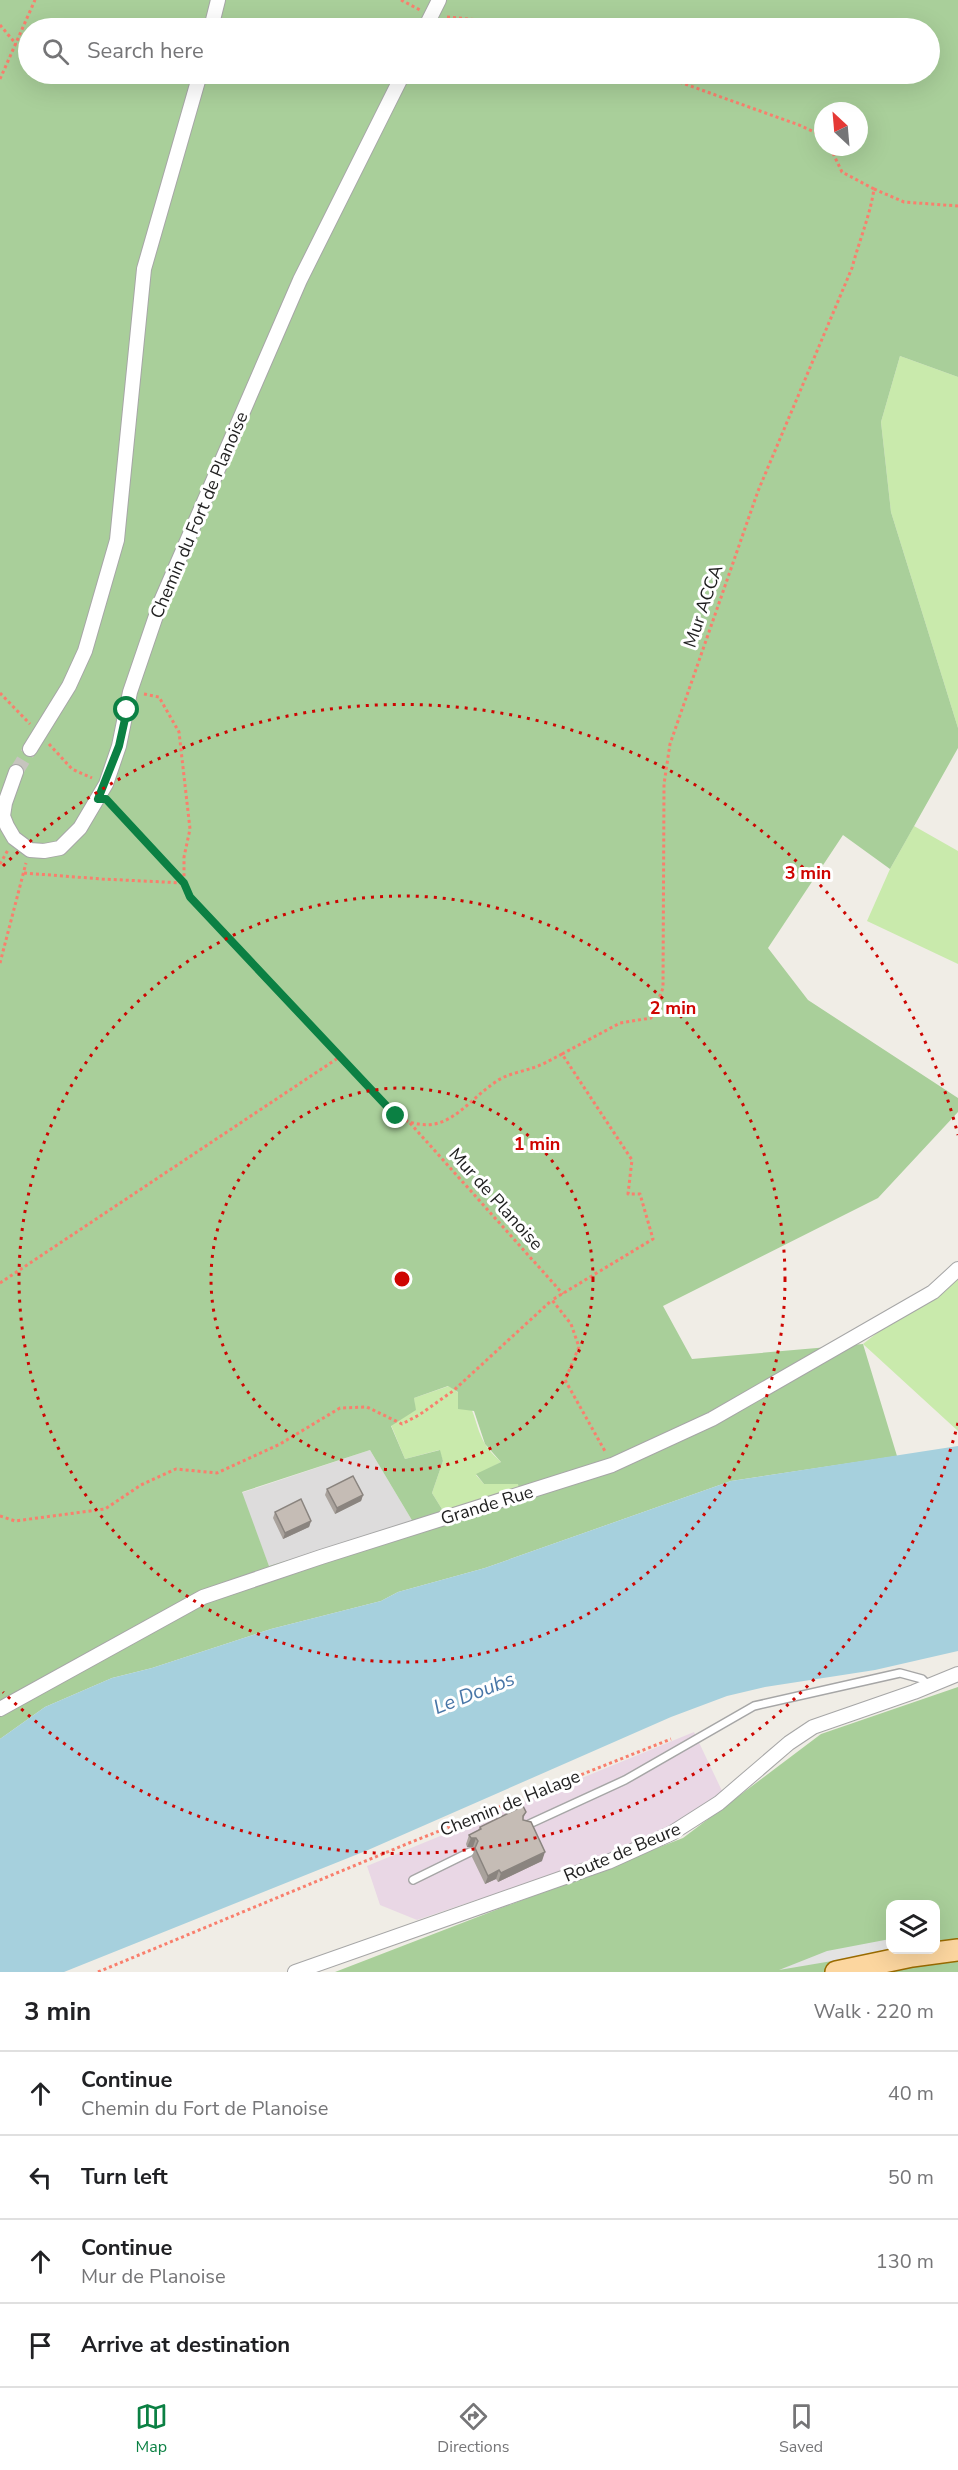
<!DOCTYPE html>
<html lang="en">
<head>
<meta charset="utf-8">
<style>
  body { margin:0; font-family:"Nunito Sans",sans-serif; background:#f6f6f6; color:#202124 }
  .controls { position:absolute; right:18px; bottom:18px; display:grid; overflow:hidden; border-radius:12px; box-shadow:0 6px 24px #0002 }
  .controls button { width:54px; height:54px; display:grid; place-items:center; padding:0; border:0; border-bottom:2px solid #e0e0e0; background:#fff; color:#202124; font:30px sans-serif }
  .compass { position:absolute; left:814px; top:102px; width:54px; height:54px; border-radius:50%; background:#fff; box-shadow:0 6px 24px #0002; rotate:334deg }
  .stop { position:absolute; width:18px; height:18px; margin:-14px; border:4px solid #0b8043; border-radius:50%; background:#fff }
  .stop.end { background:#0b8043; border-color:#fff; box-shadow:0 2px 6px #0008 }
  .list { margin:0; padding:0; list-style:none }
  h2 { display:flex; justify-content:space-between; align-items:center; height:78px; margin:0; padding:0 24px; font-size:26px }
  h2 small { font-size:20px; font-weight:400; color:#757577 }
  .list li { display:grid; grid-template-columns:39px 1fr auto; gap:18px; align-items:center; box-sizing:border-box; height:84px; padding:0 24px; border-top:2px solid #e0e0e0 }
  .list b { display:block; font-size:22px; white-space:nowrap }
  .list p { margin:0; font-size:20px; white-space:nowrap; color:#757577 }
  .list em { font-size:20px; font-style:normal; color:#757577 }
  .icon { flex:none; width:33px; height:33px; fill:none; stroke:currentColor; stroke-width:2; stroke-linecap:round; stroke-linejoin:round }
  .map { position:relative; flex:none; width:958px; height:1972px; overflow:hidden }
  .search { position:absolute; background:#fff; box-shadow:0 6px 24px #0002; left:18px; right:18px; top:18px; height:66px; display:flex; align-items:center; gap:15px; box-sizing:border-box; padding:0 21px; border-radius:33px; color:#757577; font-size:22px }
  .sheet { height:414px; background:#fff }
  nav { display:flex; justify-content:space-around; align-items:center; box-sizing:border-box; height:84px; border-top:2px solid #e0e0e0; background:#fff; font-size:16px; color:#757577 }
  nav a { display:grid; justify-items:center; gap:3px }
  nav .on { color:#0b8043 }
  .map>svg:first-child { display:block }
</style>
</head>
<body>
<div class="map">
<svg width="958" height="1972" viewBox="0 0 958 1972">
  <rect width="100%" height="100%" fill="#f0ede6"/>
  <!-- residential -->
  <path fill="#dddcdc" d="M 370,1450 L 413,1522 L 269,1566 L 241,1493 Z"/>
  <!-- industrial -->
  <path fill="#e9d7e5" d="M 694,1732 L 723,1793 L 654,1837 L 481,1904 L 479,1899 L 417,1920 L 380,1905 L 367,1866 Z"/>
  <!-- grass -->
  <path fill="#c9eaac" d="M 900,356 L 958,377 L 958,728 L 891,512 L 881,422 Z
    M 914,826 L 958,851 L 958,964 L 867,921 L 890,869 Z
    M 958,1269 L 958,1431 L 863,1344 Z
    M 449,1386 C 479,1405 471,1419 485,1444 C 489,1451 496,1457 501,1462 L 476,1475 L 484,1484 L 518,1484 L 519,1491 L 445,1514 L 432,1493 L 443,1461 L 439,1450 L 405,1459 L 391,1425 L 415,1410 L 414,1398 Z"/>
  <!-- forest -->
  <path fill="#a9cf9a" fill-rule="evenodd" d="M 0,0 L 958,0 L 958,377 L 900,356 L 881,422 L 891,512 L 958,728 L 958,748 L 890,869 L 843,835 L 768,948 L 808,1000 L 958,1098 L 958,1112 L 878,1198 L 663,1306 L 692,1359 L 863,1344 L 897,1456 L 731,1481 L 485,1568 L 398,1592 L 381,1601 L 271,1629 L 152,1668 L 112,1678 L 45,1707 L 0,1739 ZM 28,28 L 930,28 L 930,74 L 28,74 ZM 823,111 L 859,111 L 859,147 L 823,147 ZM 448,1386 L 458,1392 L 458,1409 L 474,1411 L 485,1444 L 501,1462 L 476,1474 L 484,1484 L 518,1484 L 519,1491 L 445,1514 L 432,1493 L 443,1461 L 440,1450 L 405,1459 L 391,1426 L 416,1410 L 414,1398 ZM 370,1450 L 413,1522 L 269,1566 L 242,1492 Z
    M 958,1687 L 958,1972 L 335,1972 L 683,1838 L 821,1734 ZM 890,1904 L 936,1904 L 936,1950 L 890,1950 Z"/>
  <!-- parking -->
  <path fill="#e3e3e3" d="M 890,1939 L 890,1950 L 897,1950 L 779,1970 L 827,1951 Z"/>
  <!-- water -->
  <path fill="#a6d0dd" d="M 958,1446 L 958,1651 L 875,1670 L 765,1687 L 727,1696 L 671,1717 L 368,1850 L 64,1972 L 0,1972 L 0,1739 L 45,1707 L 112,1678 L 152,1668 L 271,1629 L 381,1601 L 398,1592 L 485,1568 L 731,1481 Z"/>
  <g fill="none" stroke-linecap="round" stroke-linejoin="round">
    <!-- minor-tunnel -->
    <path stroke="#c6c4be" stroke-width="14" stroke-dasharray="14 7" stroke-linecap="butt" d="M 16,772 L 30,749"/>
    <!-- service casing -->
    <g stroke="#a6a6a6" stroke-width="10">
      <path id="service" d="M 525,1826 L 625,1780 L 754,1706 L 900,1673 L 922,1679 L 929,1686
        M 413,1880 L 470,1852"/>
    </g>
    <!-- minor casing -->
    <g stroke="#a6a6a6" stroke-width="16">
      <path id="minor" d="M 211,28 L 218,0
        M 425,28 L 439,0
        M 30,749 L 69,686 L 85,651 L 117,540 L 144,269 L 200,74
        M 16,772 L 5,803 L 3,816 L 7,826 L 14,838 L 30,850 L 44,851 L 60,848 L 80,828 L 106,784 L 119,746 L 130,692 L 161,601 L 300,280 L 403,74
        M 0,1709 L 203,1597 L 321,1557 L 612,1465 L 712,1419 L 933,1292 L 958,1269
        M 295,1972 L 608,1862 L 672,1833 L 719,1803 L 789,1743 L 813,1727 L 914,1692 L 958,1674"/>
    </g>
    <!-- primary casing -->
    <g stroke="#9a6b00" stroke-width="24">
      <path id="primary" d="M 836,1972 L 912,1956 L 958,1950"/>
    </g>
    <!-- path -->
    <path stroke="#f97f6d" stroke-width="3" stroke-dasharray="3 3" stroke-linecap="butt" d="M 401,0 L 420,10
      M 447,17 L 491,21 L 512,28
      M 0,25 L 16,44
      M 657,74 L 799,125 L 823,136
      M 0,79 L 35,0
      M 874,189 L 904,202 L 958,206
      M 0,693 L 30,724
      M 144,694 L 159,697 L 179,732 L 190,829 L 184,857 L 184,883 L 190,897 L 396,1116 C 445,1142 462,1104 497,1081 C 507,1074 521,1072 532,1068 C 543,1065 552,1059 562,1054 L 632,1160 L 628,1194 L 640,1194 L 653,1239 L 552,1300 L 571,1324 L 579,1347 L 565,1380 L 606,1453
      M 49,744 L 72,769 L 92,778
      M 110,802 L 182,881
      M 0,864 L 8,850
      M 24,873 L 102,879 L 184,883
      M 0,963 L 26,863
      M 562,1054 L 620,1023 L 651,1018 L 663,988 L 664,784 L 670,744 L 758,491 L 852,268 C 859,241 870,216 874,189 L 842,172 L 830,147
      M 410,1123 L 563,1294
      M 0,1283 L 341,1056
      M 0,1516 L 15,1521 L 105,1509 L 141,1485 L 176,1469 L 217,1473 L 280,1444 L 340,1408 L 367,1407 L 402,1424 L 419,1415 L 453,1391 L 552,1300
      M 98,1972 L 409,1843 L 671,1739"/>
    <!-- service -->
    <use href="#service" stroke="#fff" stroke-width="7"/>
    <!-- minor -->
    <use href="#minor" stroke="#fff" stroke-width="14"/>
    <!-- primary -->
    <use href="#primary" stroke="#fcd69f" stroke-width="21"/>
  </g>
  <!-- wall -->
  <path fill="#a9a29c" d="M 327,1489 L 363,1495 L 361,1501 L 335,1514 L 325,1495 Z
    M 275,1512 L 311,1521 L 309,1527 L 283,1539 L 273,1518 Z
    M 526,1812 L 523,1819 L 542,1861 L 498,1882 L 496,1879 L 485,1884 L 472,1857 L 475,1850 L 473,1847 L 467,1847 L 466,1844 L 469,1835 L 478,1830 L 480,1827 Z"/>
  <!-- shaded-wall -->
  <path fill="#8a847f" d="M 363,1495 L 361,1501 L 335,1514 L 337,1508 Z
    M 311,1521 L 309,1527 L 283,1539 L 285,1533 Z
    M 471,1838 L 476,1838 L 473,1847 L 467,1847 Z
    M 545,1852 L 542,1861 L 498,1882 L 501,1873 Z
    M 499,1870 L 496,1879 L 485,1884 L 488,1876 Z"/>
  <!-- building -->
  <path fill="#c5bcb5" stroke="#8a847f" stroke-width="1.5" d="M 353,1476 L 363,1495 L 337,1508 L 327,1489 Z
    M 301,1499 L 311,1521 L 285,1533 L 275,1512 Z
    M 523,1806 L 526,1812 L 523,1816 L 523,1820 L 531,1822 L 545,1852 L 501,1873 L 499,1870 L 488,1876 L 475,1848 L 478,1841 L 476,1838 L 471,1838 L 469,1835 L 481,1829 L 480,1827 Z"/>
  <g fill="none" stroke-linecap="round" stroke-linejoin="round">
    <!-- route -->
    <path stroke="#0b8043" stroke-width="8" d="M 127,710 L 119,746 L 98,799 L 106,799 L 184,883 L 190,897 L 396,1116"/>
  </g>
  <!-- distance rings -->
  <g fill="none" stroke="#ce0501" stroke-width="3" stroke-dasharray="3 6">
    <circle cx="402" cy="1279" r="191"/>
    <circle cx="402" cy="1279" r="383"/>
    <path d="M958 1423A574 574 0 0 1 3 1692M3 866A574 574 0 0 1 958 1135"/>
  </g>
  <g text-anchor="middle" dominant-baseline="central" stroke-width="6" stroke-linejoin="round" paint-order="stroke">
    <!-- street labels -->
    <g font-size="18" fill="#1f1f1f" stroke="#fff">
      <text transform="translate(199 515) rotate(-67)">Chemin du Fort de Planoise</text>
      <text transform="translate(703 606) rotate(-71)">Mur ACCA</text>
      <text transform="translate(496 1199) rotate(48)">Mur de Planoise</text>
      <text transform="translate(487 1505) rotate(-17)">Grande Rue</text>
      <text transform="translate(510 1803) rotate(-22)">Chemin de Halage</text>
      <text transform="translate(622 1852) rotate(-23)">Route de Beure</text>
    </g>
    <!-- water labels -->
    <g font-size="20" font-style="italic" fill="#4876a7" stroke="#fff">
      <text transform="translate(474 1693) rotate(-21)">Le Doubs</text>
    </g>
  </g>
  <circle cx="402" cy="1279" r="9" fill="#ce0501" stroke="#fff" stroke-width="3"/>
  <g font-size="18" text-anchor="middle" font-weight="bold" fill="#ce0501" stroke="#fff" stroke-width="6" stroke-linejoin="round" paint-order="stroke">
    <text x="808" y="879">3 min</text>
    <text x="673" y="1014">2 min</text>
    <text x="537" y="1150">1 min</text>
  </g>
</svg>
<div class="controls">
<button><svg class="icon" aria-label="layers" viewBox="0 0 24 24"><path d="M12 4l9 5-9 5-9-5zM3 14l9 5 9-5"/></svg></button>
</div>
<svg class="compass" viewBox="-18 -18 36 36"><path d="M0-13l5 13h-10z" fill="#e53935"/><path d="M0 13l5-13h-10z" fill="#757577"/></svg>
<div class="stop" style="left:127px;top:710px"></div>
<div class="stop end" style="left:396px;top:1116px"></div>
<div class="search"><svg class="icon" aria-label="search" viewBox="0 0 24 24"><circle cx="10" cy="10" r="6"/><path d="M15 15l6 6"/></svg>Search here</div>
</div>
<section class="sheet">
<h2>3 min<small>Walk · 220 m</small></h2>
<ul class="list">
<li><svg class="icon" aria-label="ahead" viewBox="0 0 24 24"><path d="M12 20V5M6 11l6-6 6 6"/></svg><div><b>Continue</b><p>Chemin du Fort de Planoise</p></div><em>40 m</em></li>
<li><svg class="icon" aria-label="left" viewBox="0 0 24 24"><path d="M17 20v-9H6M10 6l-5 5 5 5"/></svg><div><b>Turn left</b></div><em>50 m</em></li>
<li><svg class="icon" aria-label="ahead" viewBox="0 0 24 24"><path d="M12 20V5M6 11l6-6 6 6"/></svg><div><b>Continue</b><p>Mur de Planoise</p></div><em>130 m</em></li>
<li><svg class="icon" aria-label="arrive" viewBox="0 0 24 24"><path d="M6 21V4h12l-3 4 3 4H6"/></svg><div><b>Arrive at destination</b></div></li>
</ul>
</section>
<nav>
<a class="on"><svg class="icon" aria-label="map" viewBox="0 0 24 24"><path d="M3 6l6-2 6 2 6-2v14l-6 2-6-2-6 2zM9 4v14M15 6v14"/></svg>Map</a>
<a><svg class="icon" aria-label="directions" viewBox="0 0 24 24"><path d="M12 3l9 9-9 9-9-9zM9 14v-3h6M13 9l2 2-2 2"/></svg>Directions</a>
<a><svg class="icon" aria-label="saved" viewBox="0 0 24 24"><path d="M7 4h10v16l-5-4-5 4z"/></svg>Saved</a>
</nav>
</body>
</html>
